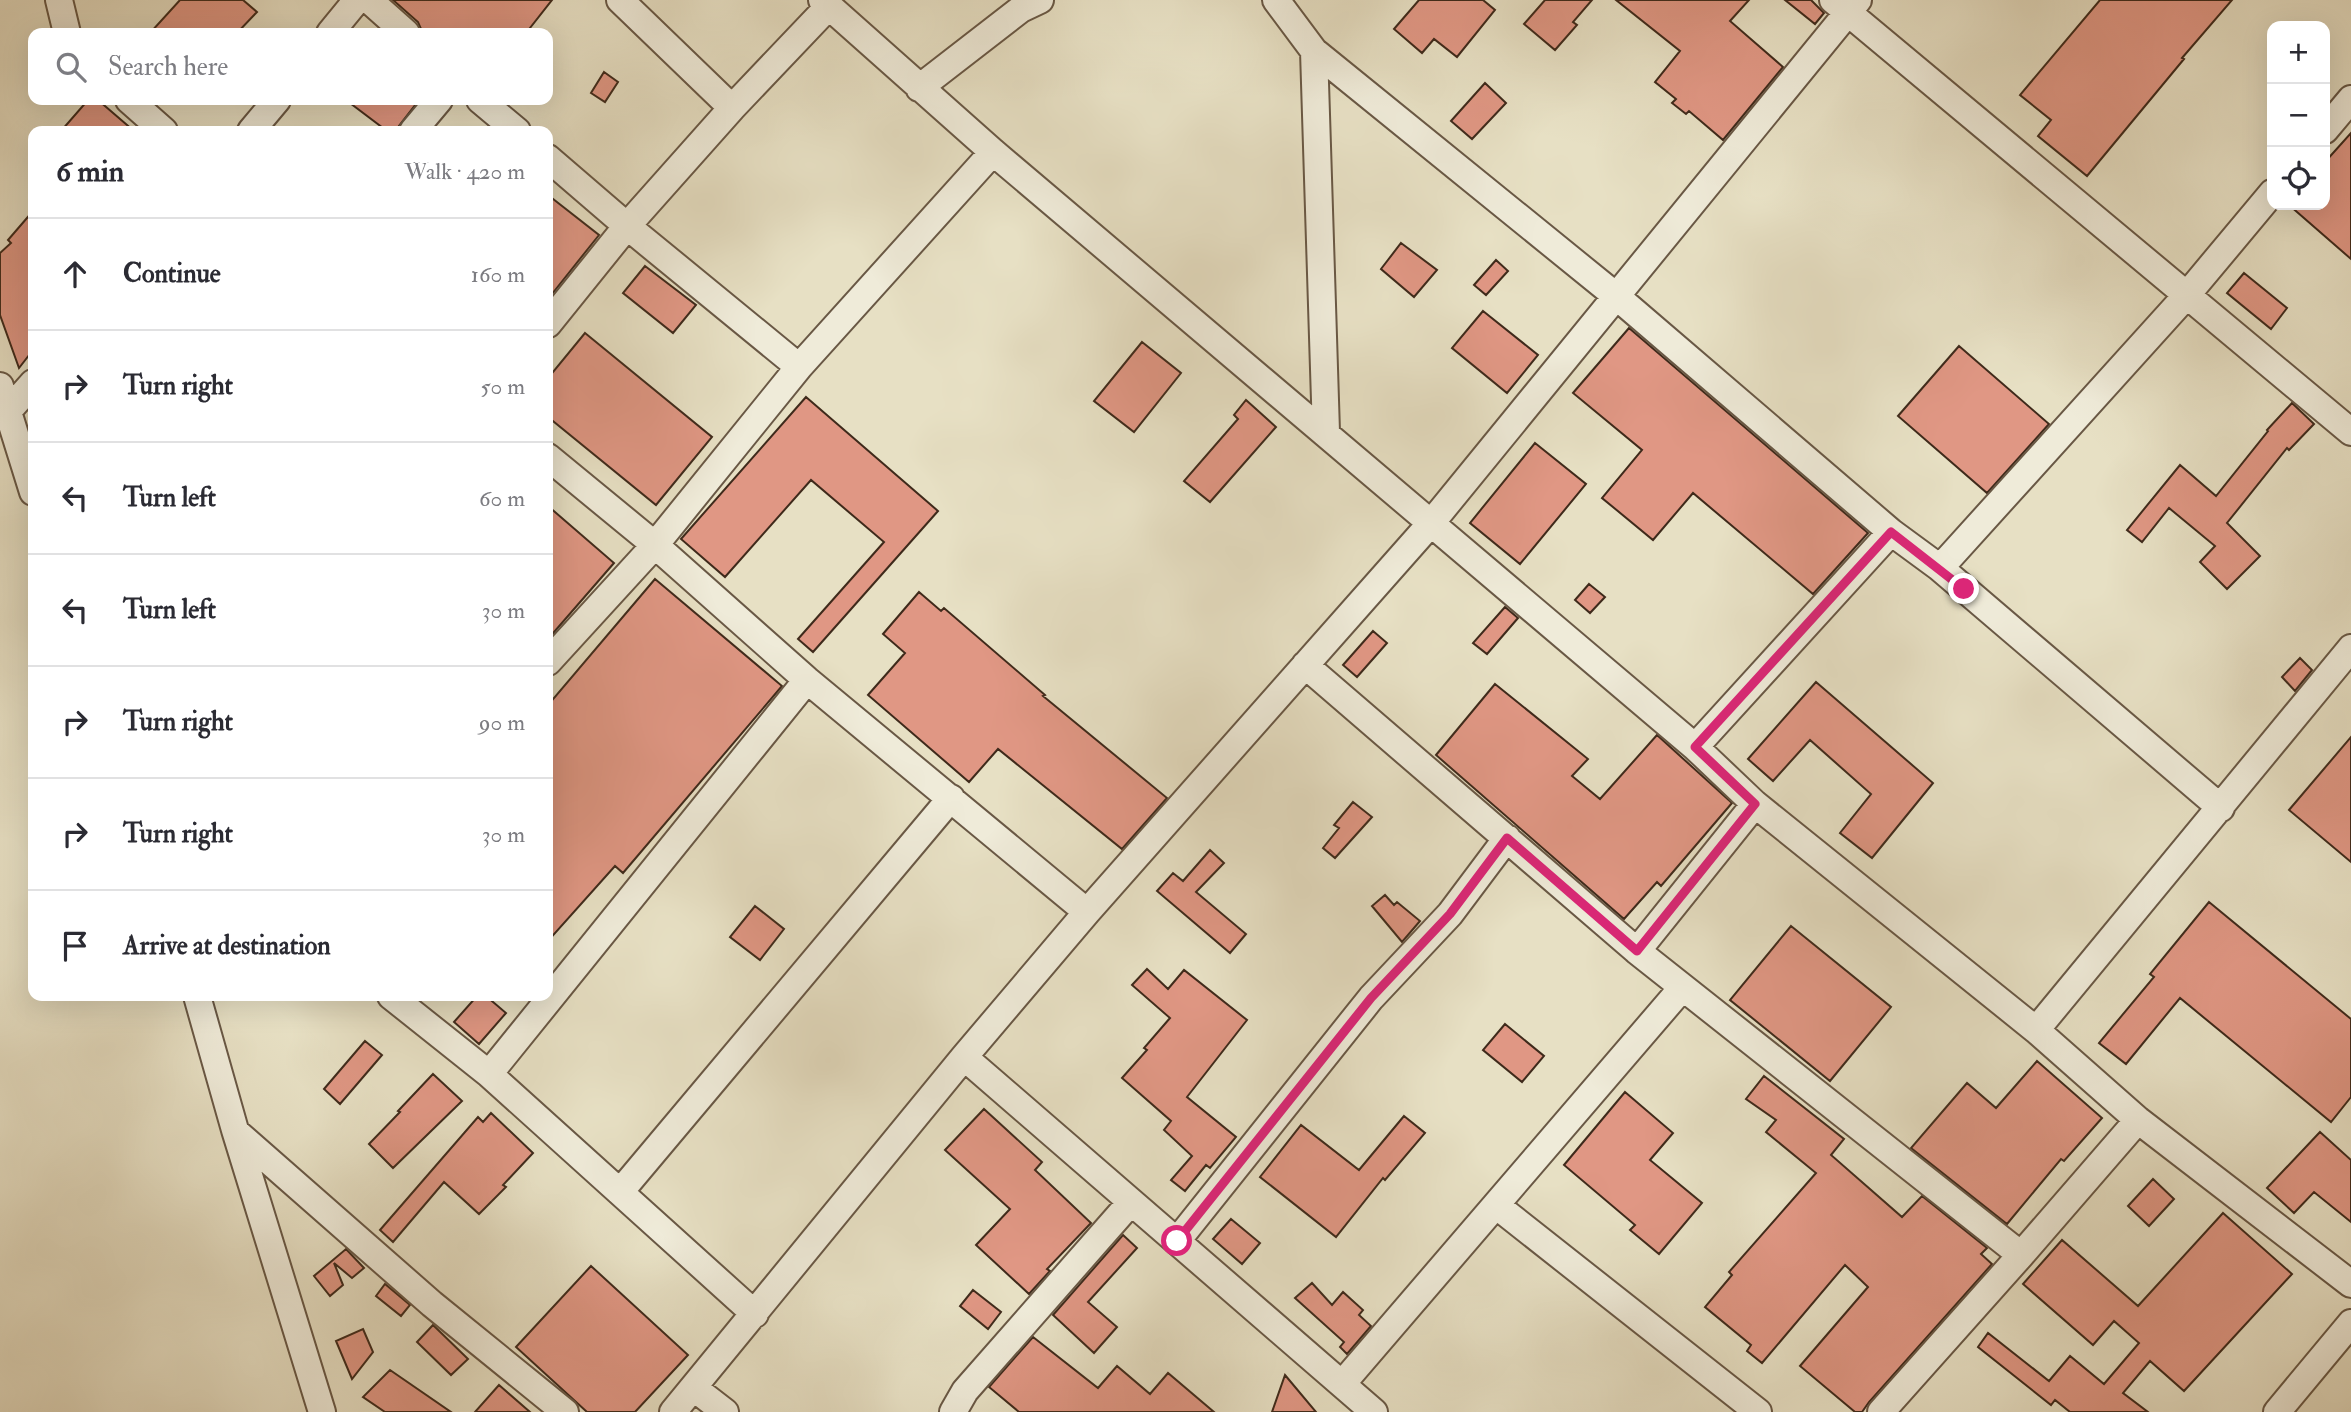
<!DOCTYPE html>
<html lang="en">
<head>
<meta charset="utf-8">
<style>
  body { margin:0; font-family:"IM FELL Double Pica",serif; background:#f2f2f3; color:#2b2b33 }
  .controls { position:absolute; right:21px; top:21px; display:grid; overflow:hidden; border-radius:14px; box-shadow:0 7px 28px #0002 }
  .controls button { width:63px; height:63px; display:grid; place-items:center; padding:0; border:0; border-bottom:2px solid #e1e1e2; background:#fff; color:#2b2b33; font:35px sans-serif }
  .stop { position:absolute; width:21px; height:21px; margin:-16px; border:5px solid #db2777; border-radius:50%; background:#fff }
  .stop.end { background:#db2777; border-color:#fff; box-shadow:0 2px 7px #0008 }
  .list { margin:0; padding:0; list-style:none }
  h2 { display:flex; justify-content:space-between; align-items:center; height:91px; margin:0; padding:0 28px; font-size:30px }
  h2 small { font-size:23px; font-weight:400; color:#7c7c81 }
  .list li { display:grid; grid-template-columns:46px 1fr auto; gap:21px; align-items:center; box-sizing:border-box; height:112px; padding:0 28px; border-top:2px solid #e1e1e2 }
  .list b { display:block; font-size:26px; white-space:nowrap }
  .list em { font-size:23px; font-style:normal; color:#7c7c81 }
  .icon { flex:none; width:38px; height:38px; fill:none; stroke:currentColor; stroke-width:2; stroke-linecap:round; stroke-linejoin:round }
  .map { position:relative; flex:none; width:2351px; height:1412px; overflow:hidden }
  .search { position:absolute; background:#fff; box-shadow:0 7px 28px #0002; left:28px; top:28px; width:525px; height:77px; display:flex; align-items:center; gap:18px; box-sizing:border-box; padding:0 24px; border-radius:14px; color:#7c7c81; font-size:26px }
  .panel { position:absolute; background:#fff; box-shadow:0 7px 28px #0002; left:28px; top:126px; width:525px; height:875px; border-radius:14px }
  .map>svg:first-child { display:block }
</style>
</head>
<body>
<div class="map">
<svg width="2351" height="1412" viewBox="0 0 2351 1412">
  <rect width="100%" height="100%" fill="#e7e0c4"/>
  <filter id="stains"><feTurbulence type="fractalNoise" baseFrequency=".00286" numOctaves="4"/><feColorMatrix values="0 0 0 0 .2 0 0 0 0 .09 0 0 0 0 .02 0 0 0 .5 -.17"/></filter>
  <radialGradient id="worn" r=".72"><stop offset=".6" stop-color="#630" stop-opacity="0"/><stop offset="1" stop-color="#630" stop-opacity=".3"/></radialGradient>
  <!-- building -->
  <path fill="#e09784" stroke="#3f2a1b" stroke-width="2" d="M 180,0 L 243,0 L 257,12 L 237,33 L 150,33 Z
    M 393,0 L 552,0 L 526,33 L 426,33 L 421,29 L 418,22 Z
    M 1419,0 L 1483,0 L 1495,10 L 1457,57 L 1434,39 L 1422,53 L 1394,29 Z
    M 1545,0 L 1592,0 L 1573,22 L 1577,25 L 1555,50 L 1524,24 Z
    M 1616,0 L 1749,0 L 1730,21 L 1783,67 L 1723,140 L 1689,111 L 1686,114 L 1672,103 L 1676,99 L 1655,82 L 1680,51 Z
    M 1785,0 L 1811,0 L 1824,13 L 1815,24 Z
    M 2100,0 L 2232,0 L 2182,58 L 2184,59 L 2087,176 L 2038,136 L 2051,120 L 2020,95 Z
    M 604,72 L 618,82 L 605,102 L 591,93 Z
    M 1485,83 L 1506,103 L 1472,139 L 1451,121 Z
    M 88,100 L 98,100 L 134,131 L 61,131 Z
    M 346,100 L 419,100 L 395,131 L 387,131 Z
    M 2351,133 L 2351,259 L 2289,205 L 2325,205 L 2325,162 Z
    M 548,195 L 599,235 L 548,299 Z
    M 33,211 L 33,350 L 19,368 L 0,315 L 0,253 L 11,243 L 8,240 Z
    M 1401,243 L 1437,270 L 1414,297 L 1381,269 Z
    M 1496,260 L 1508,271 L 1486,295 L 1474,285 Z
    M 645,266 L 696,305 L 673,333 L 623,293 Z
    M 2244,273 L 2287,308 L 2271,329 L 2227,293 Z
    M 1483,311 L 1538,355 L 1507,393 L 1452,348 Z
    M 1629,328 L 1868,533 L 1813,594 L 1693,493 L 1653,540 L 1602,498 L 1642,450 L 1573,393 Z
    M 585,333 L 712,437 L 656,505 L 548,417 L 548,378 Z
    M 1142,342 L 1181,373 L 1134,432 L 1094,401 Z
    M 1959,346 L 2049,424 L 1987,493 L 1898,416 Z
    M 806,397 L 938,511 L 813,652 L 798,639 L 884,542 L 811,480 L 725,577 L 681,539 Z
    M 1246,400 L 1276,427 L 1210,502 L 1184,481 L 1238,419 L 1234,415 Z
    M 2292,403 L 2314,424 L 2289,450 L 2287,448 L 2227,523 L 2260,556 L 2227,589 L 2200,562 L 2215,546 L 2169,508 L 2142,542 L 2127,530 L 2180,465 L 2216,496 L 2268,431 L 2267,430 Z
    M 1535,443 L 1586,484 L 1520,564 L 1470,523 Z
    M 548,506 L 614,563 L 548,639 Z
    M 655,579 L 782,686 L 623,873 L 615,866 L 548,941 L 548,705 Z
    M 1589,584 L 1605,597 L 1590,613 L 1575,600 Z
    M 919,592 L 941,611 L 944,608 L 1045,695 L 1043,696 L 1167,798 L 1122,849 L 998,749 L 969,782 L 868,695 L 905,653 L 883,634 Z
    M 1505,607 L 1518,618 L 1487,654 L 1473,643 Z
    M 1373,631 L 1387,643 L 1357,677 L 1343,665 Z
    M 2300,658 L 2312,670 L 2295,691 L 2282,677 Z
    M 1816,682 L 1933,783 L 1872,858 L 1840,833 L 1871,794 L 1810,740 L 1773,781 L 1748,759 Z
    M 1495,684 L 1588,759 L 1572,776 L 1600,799 L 1657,735 L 1732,803 L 1661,886 L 1657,882 L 1624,919 L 1436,755 Z
    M 2351,737 L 2351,862 L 2289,810 Z
    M 1353,802 L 1372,817 L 1335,858 L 1323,848 L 1339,828 L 1334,825 Z
    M 1210,850 L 1224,863 L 1196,892 L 1246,934 L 1230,953 L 1157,891 L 1173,873 L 1183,881 Z
    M 1385,895 L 1394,905 L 1397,902 L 1420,921 L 1402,942 L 1372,906 Z
    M 2209,902 L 2351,1019 L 2351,1097 L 2331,1122 L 2180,998 L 2126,1064 L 2099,1043 L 2154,977 L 2150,974 Z
    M 755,906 L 784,929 L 760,960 L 730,937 Z
    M 1791,926 L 1891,1007 L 1830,1081 L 1730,1000 Z
    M 1147,969 L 1168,989 L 1184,970 L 1247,1020 L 1187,1097 L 1236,1137 L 1210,1168 L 1206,1165 L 1185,1191 L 1171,1180 L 1192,1156 L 1164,1130 L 1171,1121 L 1122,1078 L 1147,1050 L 1144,1048 L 1170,1018 L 1132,985 Z
    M 477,996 L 486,996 L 506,1013 L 479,1044 L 454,1022 Z
    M 1505,1024 L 1544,1056 L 1522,1082 L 1483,1050 Z
    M 365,1041 L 382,1055 L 340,1104 L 324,1089 Z
    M 2037,1061 L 2102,1118 L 2064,1161 L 2061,1159 L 2007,1224 L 1911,1148 L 1967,1083 L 1996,1108 Z
    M 433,1074 L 462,1101 L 393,1168 L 369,1144 L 400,1112 L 398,1111 Z
    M 1764,1076 L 1844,1139 L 1831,1155 L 1902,1217 L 1922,1196 L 1987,1248 L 1981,1254 L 1992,1264 L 1869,1402 L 1862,1412 L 1855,1412 L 1800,1366 L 1868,1287 L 1845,1265 L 1762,1363 L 1747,1351 L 1751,1345 L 1705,1307 L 1732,1275 L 1729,1272 L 1816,1173 L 1766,1132 L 1776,1120 L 1746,1099 Z
    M 1625,1092 L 1673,1133 L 1650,1160 L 1702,1203 L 1659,1254 L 1630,1230 L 1635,1225 L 1564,1165 Z
    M 984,1109 L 1042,1162 L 1035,1170 L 1091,1223 L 1047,1269 L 1050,1271 L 1029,1294 L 976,1245 L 1010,1209 L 945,1150 Z
    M 491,1113 L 533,1153 L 503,1185 L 506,1187 L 479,1214 L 444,1182 L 393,1242 L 380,1230 L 478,1117 L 483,1122 Z
    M 1404,1116 L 1425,1133 L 1385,1180 L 1383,1178 L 1336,1237 L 1260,1177 L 1301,1125 L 1359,1170 Z
    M 2320,1132 L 2351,1160 L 2351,1222 L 2314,1192 L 2294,1213 L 2267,1188 Z
    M 2153,1179 L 2174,1199 L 2149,1226 L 2128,1206 Z
    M 2223,1213 L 2292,1274 L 2184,1391 L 2150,1361 L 2123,1393 L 2148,1412 L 2070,1412 L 2055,1400 L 2051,1405 L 1978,1347 L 1988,1333 L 2049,1381 L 2070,1356 L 2104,1384 L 2139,1343 L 2114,1321 L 2093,1345 L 2023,1284 L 2062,1240 L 2138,1306 Z
    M 1231,1219 L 1260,1243 L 1242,1264 L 1213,1239 Z
    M 1123,1235 L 1137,1248 L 1088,1302 L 1117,1327 L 1094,1353 L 1053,1315 Z
    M 346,1249 L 364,1268 L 352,1278 L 334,1263 L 343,1285 L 330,1296 L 314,1276 Z
    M 591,1266 L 688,1355 L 635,1412 L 587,1412 L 516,1347 Z
    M 1312,1283 L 1332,1305 L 1343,1292 L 1363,1310 L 1359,1315 L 1371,1326 L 1347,1354 L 1340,1347 L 1344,1342 L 1295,1298 Z
    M 385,1284 L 410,1305 L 401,1316 L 376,1296 Z
    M 973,1290 L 1001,1312 L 988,1329 L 960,1306 Z
    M 433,1325 L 468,1359 L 451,1375 L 417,1342 Z
    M 363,1329 L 373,1352 L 352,1379 L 336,1341 Z
    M 1033,1337 L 1098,1388 L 1117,1366 L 1150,1394 L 1168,1373 L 1214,1412 L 1019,1412 L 989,1387 Z
    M 390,1370 L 451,1412 L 385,1412 L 363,1397 Z
    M 1285,1375 L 1316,1412 L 1272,1412 Z
    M 499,1385 L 530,1412 L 475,1412 Z"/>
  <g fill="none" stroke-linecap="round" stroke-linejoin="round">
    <!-- minor casing -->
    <g stroke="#695845" stroke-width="30">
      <path id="minor" d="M 59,0 L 67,33
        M 369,0 L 406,33
        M 620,0 L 732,108
        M 822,0 L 993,152 L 1695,747 L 1755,804 L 2036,1030 L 2138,1120 L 2351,1284
        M 1276,0 L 1314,51 L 1616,296 L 1891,532 L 1940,568 L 2221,808
        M 1833,0 L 2351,432
        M 330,33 L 357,0
        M 1314,51 L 1326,432
        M 919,88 L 1021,9 L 1040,0
        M 129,100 L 164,131
        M 480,100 L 517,131
        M 2325,130 L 2351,99
        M 251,131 L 277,100
        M 413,131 L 439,100
        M 548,158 L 627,226 L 799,367
        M 548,324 L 627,226 L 732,108 L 829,6
        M 0,386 L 33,492
        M 8,411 L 33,383
        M 548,457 L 655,545 L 807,680 L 1087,912
        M 1940,568 L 2186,296 L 2272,193
        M 548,662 L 655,545 L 799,367 L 993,152
        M 1305,665 L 1637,951 L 2021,1255
        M 1695,747 L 1891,532
        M 1637,951 L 1755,804
        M 197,996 L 235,1130 L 322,1412
        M 391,996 L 489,1074 L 755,1314
        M 2036,1030 L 2351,648
        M 964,1057 L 1374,1412
        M 489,1074 L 807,680
        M 236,1132 L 432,1304 L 565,1412
        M 620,1192 L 951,798
        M 1497,1206 L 1758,1412
        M 1177,1241 L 1371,998 L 1450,914 L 1507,838
        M 1342,1384 L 1682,988
        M 694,1388 L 725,1412
        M 673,1412 L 964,1057 L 1087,912 L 1432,522 L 1858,0
        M 953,1412 L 965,1391 L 1131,1202
        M 1881,1412 L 2021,1255 L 2138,1120
        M 2277,1412 L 2351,1323"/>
    </g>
    <!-- minor -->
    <use href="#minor" stroke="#efebd9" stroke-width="26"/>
  </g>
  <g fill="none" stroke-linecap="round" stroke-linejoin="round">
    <!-- route -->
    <path stroke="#db2777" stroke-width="9" d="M 1177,1241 L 1371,998 L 1450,914 L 1507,838 L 1637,951 L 1755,804 L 1695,747 L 1891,532 L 1964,589"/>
  </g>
  <rect width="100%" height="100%" filter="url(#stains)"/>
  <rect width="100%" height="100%" fill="url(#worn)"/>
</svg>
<div class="controls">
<button>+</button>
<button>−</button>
<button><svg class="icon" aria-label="locate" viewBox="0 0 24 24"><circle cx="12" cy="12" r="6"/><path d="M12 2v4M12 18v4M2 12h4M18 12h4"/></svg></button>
</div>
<div class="stop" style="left:1177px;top:1241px"></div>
<div class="stop end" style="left:1964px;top:589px"></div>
<div class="search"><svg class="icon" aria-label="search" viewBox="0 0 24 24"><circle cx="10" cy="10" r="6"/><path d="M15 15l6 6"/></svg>Search here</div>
<section class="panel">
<h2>6 min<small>Walk · 420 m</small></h2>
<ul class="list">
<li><svg class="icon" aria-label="ahead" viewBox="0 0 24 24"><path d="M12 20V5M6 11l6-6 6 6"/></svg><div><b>Continue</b></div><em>160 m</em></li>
<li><svg class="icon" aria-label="right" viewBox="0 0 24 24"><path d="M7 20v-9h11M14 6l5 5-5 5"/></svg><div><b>Turn right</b></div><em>50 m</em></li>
<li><svg class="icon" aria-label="left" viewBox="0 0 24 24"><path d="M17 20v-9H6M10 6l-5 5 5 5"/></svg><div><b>Turn left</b></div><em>60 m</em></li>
<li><svg class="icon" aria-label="left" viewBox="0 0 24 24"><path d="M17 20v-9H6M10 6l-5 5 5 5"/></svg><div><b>Turn left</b></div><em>30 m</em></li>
<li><svg class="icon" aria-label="right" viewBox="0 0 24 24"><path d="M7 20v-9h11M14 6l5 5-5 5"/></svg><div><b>Turn right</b></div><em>90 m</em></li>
<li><svg class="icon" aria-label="right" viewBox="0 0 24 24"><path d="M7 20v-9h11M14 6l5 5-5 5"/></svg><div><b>Turn right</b></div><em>30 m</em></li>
<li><svg class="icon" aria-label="arrive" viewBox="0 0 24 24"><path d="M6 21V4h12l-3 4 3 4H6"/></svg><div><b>Arrive at destination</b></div></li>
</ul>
</section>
</div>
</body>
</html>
